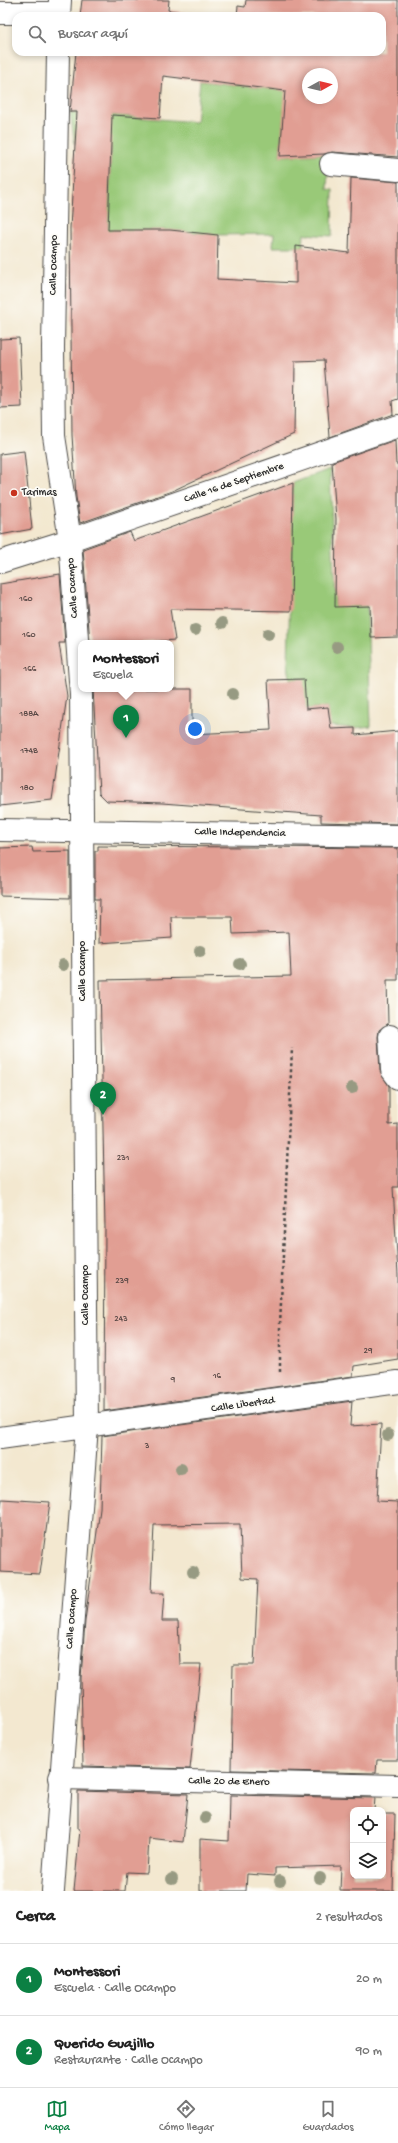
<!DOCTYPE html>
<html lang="es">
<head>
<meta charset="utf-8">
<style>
  body { margin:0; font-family:"Gochi Hand",sans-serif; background:#f2f2f2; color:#222 }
  .controls { position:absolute; right:12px; bottom:12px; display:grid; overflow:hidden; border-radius:8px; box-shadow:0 2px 6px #0003 }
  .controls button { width:36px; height:36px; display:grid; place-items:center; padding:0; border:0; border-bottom:1px solid #e0e0e0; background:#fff; color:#222; font:20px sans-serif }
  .compass { position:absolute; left:302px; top:68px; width:36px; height:36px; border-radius:50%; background:#fff; box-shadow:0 2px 6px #0003; rotate:82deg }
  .you { position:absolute; left:195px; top:729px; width:14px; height:14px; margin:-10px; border:3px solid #fff; border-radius:50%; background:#1a73e8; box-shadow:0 0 0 6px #1a73e833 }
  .badge { display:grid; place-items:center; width:26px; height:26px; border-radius:50%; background:#0b8043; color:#fff; font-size:13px; font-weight:700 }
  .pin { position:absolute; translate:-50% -33px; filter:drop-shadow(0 1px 2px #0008) }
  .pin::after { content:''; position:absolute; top:21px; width:14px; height:12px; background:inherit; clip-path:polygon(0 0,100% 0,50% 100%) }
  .popup { position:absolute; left:78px; top:640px; width:96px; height:52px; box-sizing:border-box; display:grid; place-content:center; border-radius:8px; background:#fff; filter:drop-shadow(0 1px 3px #0005); font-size:13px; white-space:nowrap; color:#767676 }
  .popup b { font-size:15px; color:#222 }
  .popup::after { content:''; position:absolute; left:50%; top:100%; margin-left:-8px; border:8px solid transparent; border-top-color:#fff }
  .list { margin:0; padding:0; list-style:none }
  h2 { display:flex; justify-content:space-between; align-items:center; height:52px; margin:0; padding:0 16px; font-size:17px }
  h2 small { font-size:13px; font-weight:400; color:#767676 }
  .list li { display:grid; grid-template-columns:26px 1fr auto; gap:12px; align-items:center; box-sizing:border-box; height:72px; padding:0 16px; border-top:1px solid #e0e0e0 }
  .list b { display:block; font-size:15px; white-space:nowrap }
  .list p { margin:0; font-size:13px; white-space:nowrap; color:#767676 }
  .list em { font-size:13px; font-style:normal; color:#767676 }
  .icon { flex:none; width:22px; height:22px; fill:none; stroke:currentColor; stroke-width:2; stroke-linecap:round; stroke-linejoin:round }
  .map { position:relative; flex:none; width:398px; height:1891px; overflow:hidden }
  .search { position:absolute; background:#fff; box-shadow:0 2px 6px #0003; left:12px; right:12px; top:12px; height:44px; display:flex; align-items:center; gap:10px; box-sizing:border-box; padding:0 14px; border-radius:12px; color:#767676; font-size:15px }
  .sheet { height:196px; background:#fff }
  nav { display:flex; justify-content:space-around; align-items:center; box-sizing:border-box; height:56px; border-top:1px solid #e0e0e0; background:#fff; font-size:11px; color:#767676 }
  nav a { display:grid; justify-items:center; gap:2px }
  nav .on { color:#0b8043 }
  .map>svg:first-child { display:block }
</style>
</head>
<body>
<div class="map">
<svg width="398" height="1891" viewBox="0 0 398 1891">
  <rect width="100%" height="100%" fill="#fdfcf7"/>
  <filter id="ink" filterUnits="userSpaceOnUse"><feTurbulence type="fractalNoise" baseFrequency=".025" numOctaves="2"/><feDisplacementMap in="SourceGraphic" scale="8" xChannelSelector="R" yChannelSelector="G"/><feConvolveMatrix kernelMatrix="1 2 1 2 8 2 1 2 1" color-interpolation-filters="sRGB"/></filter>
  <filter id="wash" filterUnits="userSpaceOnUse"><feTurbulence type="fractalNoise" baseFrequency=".012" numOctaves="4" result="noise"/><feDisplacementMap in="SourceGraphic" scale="16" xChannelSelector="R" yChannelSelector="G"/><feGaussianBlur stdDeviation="0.9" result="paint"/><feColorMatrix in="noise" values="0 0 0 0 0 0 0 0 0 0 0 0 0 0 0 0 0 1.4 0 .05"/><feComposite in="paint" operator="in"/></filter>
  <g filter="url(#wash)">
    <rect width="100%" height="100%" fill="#f3e8d0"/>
    <!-- green -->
    <path fill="#99c978" stroke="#627a52" d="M 200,81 L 286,91 L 280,156 L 329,154 L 327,189 L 333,190 L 332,236 L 304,234 L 303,247 L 273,247 L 274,234 L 218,235 L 170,230 L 108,230 L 111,147 L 75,145 L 70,112 L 196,122 Z
      M 330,469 L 335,606 L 367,606 L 371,726 L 355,728 L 330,726 L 328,707 L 306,709 L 303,679 L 290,679 L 288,664 L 293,483 Z"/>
    <g id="blocks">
      <!-- building -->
      <path fill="#e19e93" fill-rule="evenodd" d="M 82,0 L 169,0 L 168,10 L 208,16 L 80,16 Z
        M 246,0 L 398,0 L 398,157 L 332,152 L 324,154 L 280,156 L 285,91 L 163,76 L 160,118 L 112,115 L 108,230 L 170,230 L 218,235 L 217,279 L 296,283 L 296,246 L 349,253 L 351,178 L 398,182 L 398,399 L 392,401 L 393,414 L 330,437 L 324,360 L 295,361 L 294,434 L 172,491 L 80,523 L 76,497 L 72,435 L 70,228 L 77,112 L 70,112 L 76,52 L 382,52 L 382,16 L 237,16 L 238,6 L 245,7 ZM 308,74 L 332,74 L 332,98 L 308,98 Z
        M 19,338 L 22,407 L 0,408 L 0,339 Z
        M 395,440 L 396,464 L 398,464 L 398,637 L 371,638 L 370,606 L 335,607 L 336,519 L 332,462 Z
        M 24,451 L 32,529 L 0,535 L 0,454 Z
        M 293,483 L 291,611 L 170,609 L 175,640 L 137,643 L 90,643 L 83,549 L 130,532 L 134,541 Z
        M 60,574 L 65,643 L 59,643 L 67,696 L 52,800 L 0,806 L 0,584 Z
        M 304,679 L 306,709 L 328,707 L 331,729 L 355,728 L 355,735 L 398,731 L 398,824 L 321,822 L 321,815 L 162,803 L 107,801 L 99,793 L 93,689 L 192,689 L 192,734 L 212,733 L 271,730 L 268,680 Z
        M 98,846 L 398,848 L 398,980 L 387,980 L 388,1024 L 379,1030 L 378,1037 L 380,1071 L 389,1086 L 389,1125 L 398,1124 L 398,1187 L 393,1187 L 398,1274 L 398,1359 L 354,1366 L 353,1376 L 104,1411 L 105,1228 L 100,980 L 291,976 L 289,932 L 233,934 L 232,917 L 171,917 L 172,938 L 99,943 L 100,899 L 95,899 L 95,851 L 98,851 Z
        M 32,847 L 33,852 L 70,851 L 70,898 L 0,896 L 0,848 Z
        M 352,1401 L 350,1426 L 381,1424 L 377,1501 L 398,1502 L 398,1760 L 377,1760 L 376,1773 L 231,1770 L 233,1665 L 254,1665 L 258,1579 L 242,1578 L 240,1524 L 154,1525 L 151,1593 L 164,1593 L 162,1621 L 178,1621 L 180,1664 L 201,1664 L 190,1769 L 83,1766 L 81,1678 L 85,1621 L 100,1509 L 102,1436 Z
        M 2,1499 L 50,1502 L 40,1574 L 0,1572 L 0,1513 Z
        M 78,1791 L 188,1794 L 183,1842 L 149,1838 L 147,1873 L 127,1872 L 125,1891 L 74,1891 L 80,1830 L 78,1829 Z
        M 230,1795 L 375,1798 L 374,1810 L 353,1810 L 353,1876 L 383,1876 L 383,1814 L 395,1814 L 393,1891 L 340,1891 L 341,1866 L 275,1868 L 275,1876 L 247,1874 L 246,1891 L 200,1891 L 200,1839 L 229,1841 Z"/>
    </g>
  </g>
  <g filter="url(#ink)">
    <use href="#blocks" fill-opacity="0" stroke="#494744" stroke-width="1"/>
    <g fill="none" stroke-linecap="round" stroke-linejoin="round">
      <!-- minor casing -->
      <g stroke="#494744" stroke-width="24">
        <path id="minor" d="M 0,13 L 59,13
          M 331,164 L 398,170
          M 0,562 L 70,540 L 398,426
          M 0,830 L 398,836
          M 390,1036 L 392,1070 L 398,1078
          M 0,1438 L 398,1382
          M 60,1778 L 398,1786"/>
      </g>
      <!-- tertiary casing -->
      <g stroke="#494744" stroke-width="24">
        <path id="tertiary" d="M 59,16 L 60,0
          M 53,1891 L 87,1426 L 81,695 L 70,540 L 54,436 L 53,348 L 58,52"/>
      </g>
      <!-- path -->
      <path stroke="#494744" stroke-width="2.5" stroke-dasharray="3 3" stroke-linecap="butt" d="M 280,1372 L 280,1325 L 292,1048"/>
      <!-- minor -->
      <use href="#minor" stroke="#fff" stroke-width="22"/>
      <!-- tertiary -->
      <use href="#tertiary" stroke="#fff" stroke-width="22"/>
    </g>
    <!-- trees -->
    <g fill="#979a82">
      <circle cx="222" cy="623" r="6"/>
      <circle cx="195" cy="630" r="6"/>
      <circle cx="268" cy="634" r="6"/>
      <circle cx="337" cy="647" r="6"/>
      <circle cx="233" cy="694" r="6"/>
      <circle cx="200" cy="951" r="6"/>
      <circle cx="240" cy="964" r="6"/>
      <circle cx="63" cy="965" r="6"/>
      <circle cx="352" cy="1088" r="6"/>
      <circle cx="388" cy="1435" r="6"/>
      <circle cx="181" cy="1469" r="6"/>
      <circle cx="193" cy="1572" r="6"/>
      <circle cx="205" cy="1818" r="6"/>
      <circle cx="320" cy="1878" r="6"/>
      <circle cx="172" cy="1879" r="6"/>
      <circle cx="280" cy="1881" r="6"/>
    </g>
  </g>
  <!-- markers -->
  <circle fill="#c8321e" stroke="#fdfcf7" stroke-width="1.5" cx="14" cy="493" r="4"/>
  <g text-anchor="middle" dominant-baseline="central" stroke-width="3.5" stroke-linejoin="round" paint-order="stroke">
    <!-- number labels -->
    <g font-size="9" fill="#584845">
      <text x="26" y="599">160</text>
      <text x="29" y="635">160</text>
      <text x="30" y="669">166</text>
      <text x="29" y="714">188A</text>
      <text x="29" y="751">174B</text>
      <text x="27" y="788">180</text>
      <text x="123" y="1158">231</text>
      <text x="122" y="1281">239</text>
      <text x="121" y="1319">243</text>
      <text x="368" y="1351">29</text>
      <text x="217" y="1376">16</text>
      <text x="173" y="1380">9</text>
      <text x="147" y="1446">3</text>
    </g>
    <!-- street labels -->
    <g font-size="11" fill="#2b2b2b" stroke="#fdfcf7">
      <text transform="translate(54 265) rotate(-89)">Calle Ocampo</text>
      <text transform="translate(234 483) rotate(-19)">Calle 16 de Septiembre</text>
      <text transform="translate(73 588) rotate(-94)">Calle Ocampo</text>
      <text transform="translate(240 833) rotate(1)">Calle Independencia</text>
      <text transform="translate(83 971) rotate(-90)">Calle Ocampo</text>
      <text transform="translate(86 1295) rotate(-90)">Calle Ocampo</text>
      <text transform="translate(243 1405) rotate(-8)">Calle Libertad</text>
      <text transform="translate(72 1619) rotate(-86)">Calle Ocampo</text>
      <text transform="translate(229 1782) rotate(1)">Calle 20 de Enero</text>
    </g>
    <!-- poi labels -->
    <g font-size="11" fill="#2b2b2b" stroke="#fdfcf7" text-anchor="start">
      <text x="22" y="493">Tarimas</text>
    </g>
  </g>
</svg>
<div class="controls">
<button><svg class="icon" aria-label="locate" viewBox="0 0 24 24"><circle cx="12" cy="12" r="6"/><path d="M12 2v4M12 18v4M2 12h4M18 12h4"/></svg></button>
<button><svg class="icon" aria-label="layers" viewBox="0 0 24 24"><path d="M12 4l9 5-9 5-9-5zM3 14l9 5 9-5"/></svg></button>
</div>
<svg class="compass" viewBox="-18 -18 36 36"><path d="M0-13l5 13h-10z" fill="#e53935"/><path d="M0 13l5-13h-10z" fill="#767676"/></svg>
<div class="you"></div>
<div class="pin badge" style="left:126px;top:738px">1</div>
<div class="popup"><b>Montessori</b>Escuela</div>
<div class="pin badge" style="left:103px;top:1115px">2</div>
<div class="search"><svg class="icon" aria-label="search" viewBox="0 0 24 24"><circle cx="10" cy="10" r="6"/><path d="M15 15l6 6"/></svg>Buscar aquí</div>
</div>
<section class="sheet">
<h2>Cerca<small>2 resultados</small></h2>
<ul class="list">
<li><span class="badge">1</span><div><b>Montessori</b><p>Escuela · Calle Ocampo</p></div><em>20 m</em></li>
<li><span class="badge">2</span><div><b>Querido Guajillo</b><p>Restaurante · Calle Ocampo</p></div><em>90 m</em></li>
</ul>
</section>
<nav>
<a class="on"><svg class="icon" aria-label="map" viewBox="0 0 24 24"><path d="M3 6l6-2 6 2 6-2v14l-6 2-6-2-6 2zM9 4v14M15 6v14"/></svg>Mapa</a>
<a><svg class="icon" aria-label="directions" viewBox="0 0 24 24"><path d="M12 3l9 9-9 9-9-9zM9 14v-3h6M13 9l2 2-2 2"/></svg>Cómo llegar</a>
<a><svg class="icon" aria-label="saved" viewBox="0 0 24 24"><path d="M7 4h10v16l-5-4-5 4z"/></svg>Guardados</a>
</nav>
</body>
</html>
